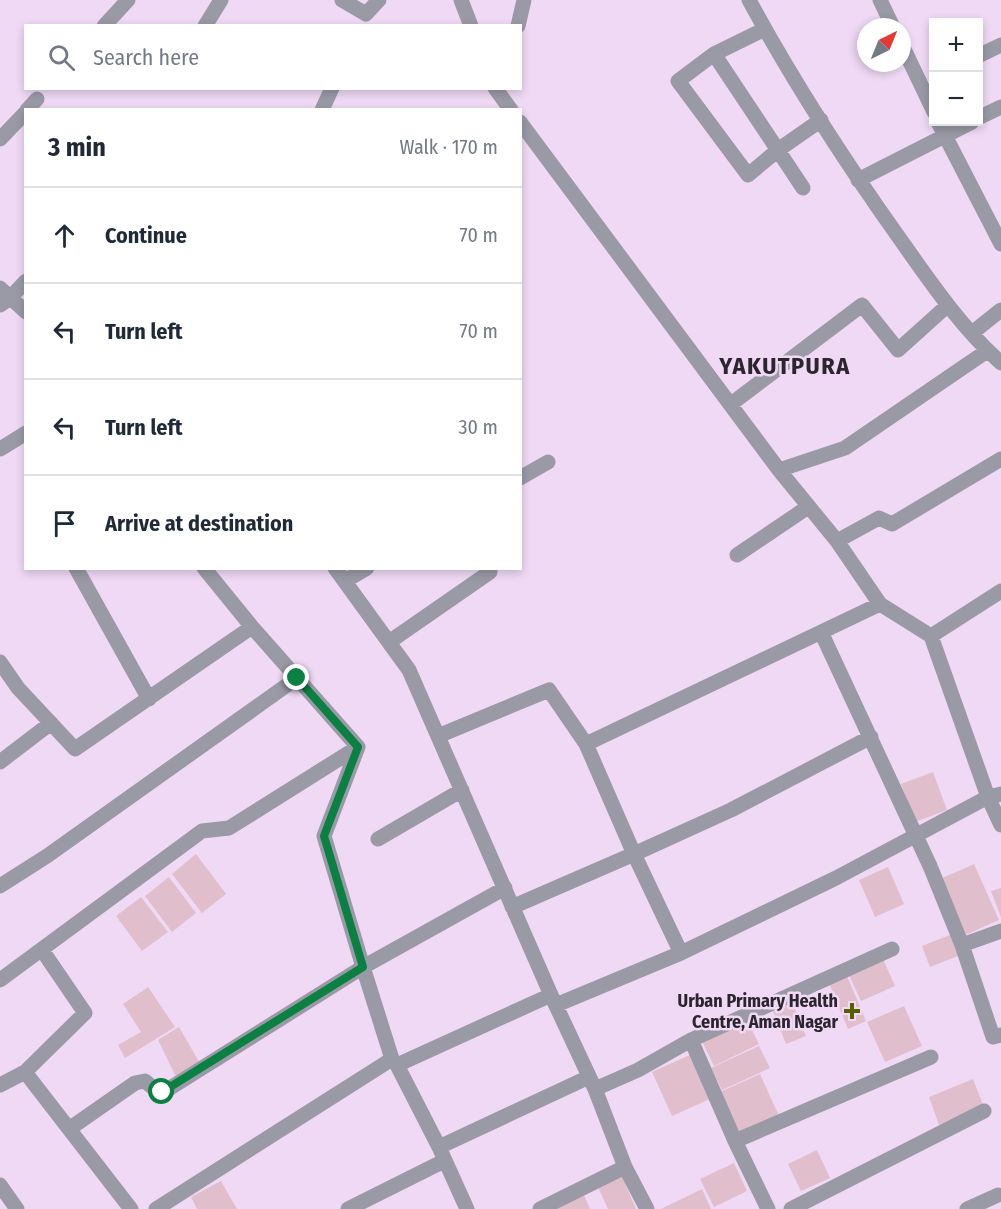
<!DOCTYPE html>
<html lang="en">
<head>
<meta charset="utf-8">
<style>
  body { margin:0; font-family:"Fira Sans Condensed",sans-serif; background:#f2f2f3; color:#1f2937 }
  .controls { position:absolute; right:18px; top:18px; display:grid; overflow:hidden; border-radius:0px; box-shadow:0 3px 9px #0003 }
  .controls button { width:54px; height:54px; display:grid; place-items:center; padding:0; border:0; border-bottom:2px solid #e0e1e3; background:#fff; color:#1f2937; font:30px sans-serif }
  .compass { position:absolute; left:857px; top:18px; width:54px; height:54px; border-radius:50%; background:#fff; box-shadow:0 3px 9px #0003; rotate:43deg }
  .stop { position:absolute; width:18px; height:18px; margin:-14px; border:4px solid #0b8043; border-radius:50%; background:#fff }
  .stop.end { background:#0b8043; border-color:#fff; box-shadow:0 2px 6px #0008 }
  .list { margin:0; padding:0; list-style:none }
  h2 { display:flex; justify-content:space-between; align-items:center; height:78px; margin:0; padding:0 24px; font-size:26px }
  h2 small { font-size:20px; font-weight:400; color:#747a83 }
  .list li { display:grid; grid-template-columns:39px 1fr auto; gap:18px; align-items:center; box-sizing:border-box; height:96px; padding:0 24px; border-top:2px solid #e0e1e3 }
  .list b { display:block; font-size:22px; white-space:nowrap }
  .list em { font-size:20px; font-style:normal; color:#747a83 }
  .icon { flex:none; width:33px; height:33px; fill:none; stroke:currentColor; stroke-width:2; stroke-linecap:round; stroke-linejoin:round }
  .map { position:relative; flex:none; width:1001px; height:1209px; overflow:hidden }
  .search { position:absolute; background:#fff; box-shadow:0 3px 9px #0003; left:24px; top:24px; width:498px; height:66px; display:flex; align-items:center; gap:15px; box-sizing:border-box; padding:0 21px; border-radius:0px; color:#747a83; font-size:22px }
  .panel { position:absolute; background:#fff; box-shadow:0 3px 9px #0003; left:24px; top:108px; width:498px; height:462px; border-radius:0px }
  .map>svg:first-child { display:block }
</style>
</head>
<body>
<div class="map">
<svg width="1001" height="1209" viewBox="0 0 1001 1209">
  <rect width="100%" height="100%" fill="#efd9f5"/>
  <!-- building -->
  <path fill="#e1becc" d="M 933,772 L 947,810 L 915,822 L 901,784 Z
    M 196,854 L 226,894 L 202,913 L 172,874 Z
    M 974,864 L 999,920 L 963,936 L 938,880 Z
    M 888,867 L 904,904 L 875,917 L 859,880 Z
    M 169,877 L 196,913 L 172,932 L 145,896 Z
    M 1001,888 L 1001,917 L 991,891 Z
    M 141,897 L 168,932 L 142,951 L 116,916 Z
    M 955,933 L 963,954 L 930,967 L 922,946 Z
    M 883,959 L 895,986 L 861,1001 L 849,975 Z
    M 847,976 L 866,1021 L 848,1029 L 829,983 Z
    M 148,987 L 175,1027 L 125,1058 L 118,1045 L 141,1032 L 123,1004 Z
    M 792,1002 L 806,1036 L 786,1044 L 773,1011 Z
    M 904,1006 L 922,1046 L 885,1062 L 867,1022 Z
    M 747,1020 L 759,1044 L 714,1066 L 702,1041 Z
    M 179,1027 L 201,1065 L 177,1079 L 158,1040 Z
    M 759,1046 L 770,1068 L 722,1090 L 711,1068 Z
    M 692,1054 L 712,1098 L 672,1116 L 652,1072 Z
    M 760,1074 L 779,1116 L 739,1134 L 720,1092 Z
    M 973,1079 L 984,1107 L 939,1125 L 929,1097 Z
    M 817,1150 L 830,1178 L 801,1191 L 788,1164 Z
    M 734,1163 L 747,1191 L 714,1207 L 700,1179 Z
    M 622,1176 L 636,1209 L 608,1209 L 598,1187 Z
    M 221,1181 L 237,1209 L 197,1209 L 191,1197 Z
    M 702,1189 L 711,1209 L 661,1209 Z
    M 584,1195 L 590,1209 L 552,1209 Z"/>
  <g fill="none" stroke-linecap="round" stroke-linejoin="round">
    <!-- minor -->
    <path stroke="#9a9aa7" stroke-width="15" d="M 342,0 L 366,14 L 379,0
      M 461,0 L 471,26
      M 749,0 C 794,83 846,163 900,239 C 931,283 961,327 1001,363
      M 880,0 L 893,27
      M 104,26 L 128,0
      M 205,26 L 221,0
      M 518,26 L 524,0
      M 902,45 L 934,112
      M 714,54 L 765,29
      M 978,56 L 1001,45
      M 495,88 L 511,110
      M 27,110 L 37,99
      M 322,110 L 332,88
      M 978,118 L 1001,107
      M 520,122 L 779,470 L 837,541 L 880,604 L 931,636 L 988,797 L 1001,825
      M 938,122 L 1001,244
      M 0,139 L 26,112
      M 858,180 L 972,122
      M 803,188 L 714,54 L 678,81 L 748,175 L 778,150 L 821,120
      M 0,288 L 26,312
      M 0,305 L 10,298 L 26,281
      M 972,333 L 1001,310
      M 731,404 L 862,305 L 898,350 L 948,305
      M 0,449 L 26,433
      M 779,470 L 845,448 L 987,351
      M 520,478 L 548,462
      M 837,541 L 879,518 L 892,524 L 1001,459
      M 737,555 L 808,507
      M 76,568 L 149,699
      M 204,568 L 252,627 L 358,747 L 324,836 L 363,967 L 392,1059 L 397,1065 L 439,1147 L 467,1209
      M 335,568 L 409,670 L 551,995 L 595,1089 L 625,1167 L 647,1209
      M 345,581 L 367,568
      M 821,632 L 930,866 L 962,945 L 993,1037 L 1001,1035
      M 931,636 L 1001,591
      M 389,642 L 490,572
      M 0,662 L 18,688 L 75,749 L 252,627
      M 438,736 L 549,690 L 586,744 L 634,854 L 681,953
      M 586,744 L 880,604
      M 0,762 L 51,723
      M 378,839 L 462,790
      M 0,886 L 47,856 L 297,678
      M 512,907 L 634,854 L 731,810 L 871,737
      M 962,945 L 1001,931
      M 0,980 L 202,831 L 229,828 L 358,747
      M 556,1005 L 681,953 L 836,878 L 988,797 L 1001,794
      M 691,1040 L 735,1141 L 768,1209
      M 397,1065 L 551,995
      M 25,1072 L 131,1209
      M 0,1085 L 25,1072 L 85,1013 L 42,950
      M 595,1089 L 638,1070 L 691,1040 L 892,949
      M 69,1129 L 135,1083 L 145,1081 C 151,1086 154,1090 162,1092 L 167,1090 L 363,967 L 505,888
      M 735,1141 L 931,1057
      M 439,1147 L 589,1077
      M 0,1185 L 17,1209
      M 156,1209 L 392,1059
      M 348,1209 L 444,1161
      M 540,1209 L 625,1167
      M 791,1209 L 984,1111
      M 967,1209 L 998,1195"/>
  </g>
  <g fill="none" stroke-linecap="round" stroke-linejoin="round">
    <!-- route -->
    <path stroke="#0b8043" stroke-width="8" d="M 162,1092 L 363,967 L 324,836 L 358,747 L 297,678"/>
  </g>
  <!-- markers -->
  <path fill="#566000" stroke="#efd9f5" stroke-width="2" d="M849 1002h6v6h6v6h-6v6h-6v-6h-6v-6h6z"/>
  <g text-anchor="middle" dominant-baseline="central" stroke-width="5" stroke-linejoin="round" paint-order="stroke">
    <!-- poi labels -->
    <g font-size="18" font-weight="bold" fill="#2c242e" stroke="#efd9f5" text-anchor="end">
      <text x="838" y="1001">Urban Primary Health<tspan x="838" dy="21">Centre, Aman Nagar</tspan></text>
    </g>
    <!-- district labels -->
    <g font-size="24" font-weight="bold" letter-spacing="1.5" fill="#2c242e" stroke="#efd9f5">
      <text x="785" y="366">YAKUTPURA</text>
    </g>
  </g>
</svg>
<div class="controls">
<button>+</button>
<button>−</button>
</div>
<svg class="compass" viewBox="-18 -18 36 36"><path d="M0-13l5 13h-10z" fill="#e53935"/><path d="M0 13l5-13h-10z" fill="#747a83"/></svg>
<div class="stop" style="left:162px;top:1092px"></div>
<div class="stop end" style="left:297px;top:678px"></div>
<div class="search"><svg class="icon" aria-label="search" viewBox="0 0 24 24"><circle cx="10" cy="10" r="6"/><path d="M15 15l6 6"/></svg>Search here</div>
<section class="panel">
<h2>3 min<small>Walk · 170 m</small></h2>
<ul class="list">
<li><svg class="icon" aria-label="ahead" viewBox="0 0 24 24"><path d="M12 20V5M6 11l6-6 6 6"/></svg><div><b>Continue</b></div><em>70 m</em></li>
<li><svg class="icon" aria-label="left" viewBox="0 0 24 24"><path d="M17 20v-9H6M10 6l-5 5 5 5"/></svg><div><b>Turn left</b></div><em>70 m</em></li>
<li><svg class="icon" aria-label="left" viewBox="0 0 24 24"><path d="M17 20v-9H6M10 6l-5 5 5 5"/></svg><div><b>Turn left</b></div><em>30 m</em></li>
<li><svg class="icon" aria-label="arrive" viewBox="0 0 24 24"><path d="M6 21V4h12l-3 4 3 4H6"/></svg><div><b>Arrive at destination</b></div></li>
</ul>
</section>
</div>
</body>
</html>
